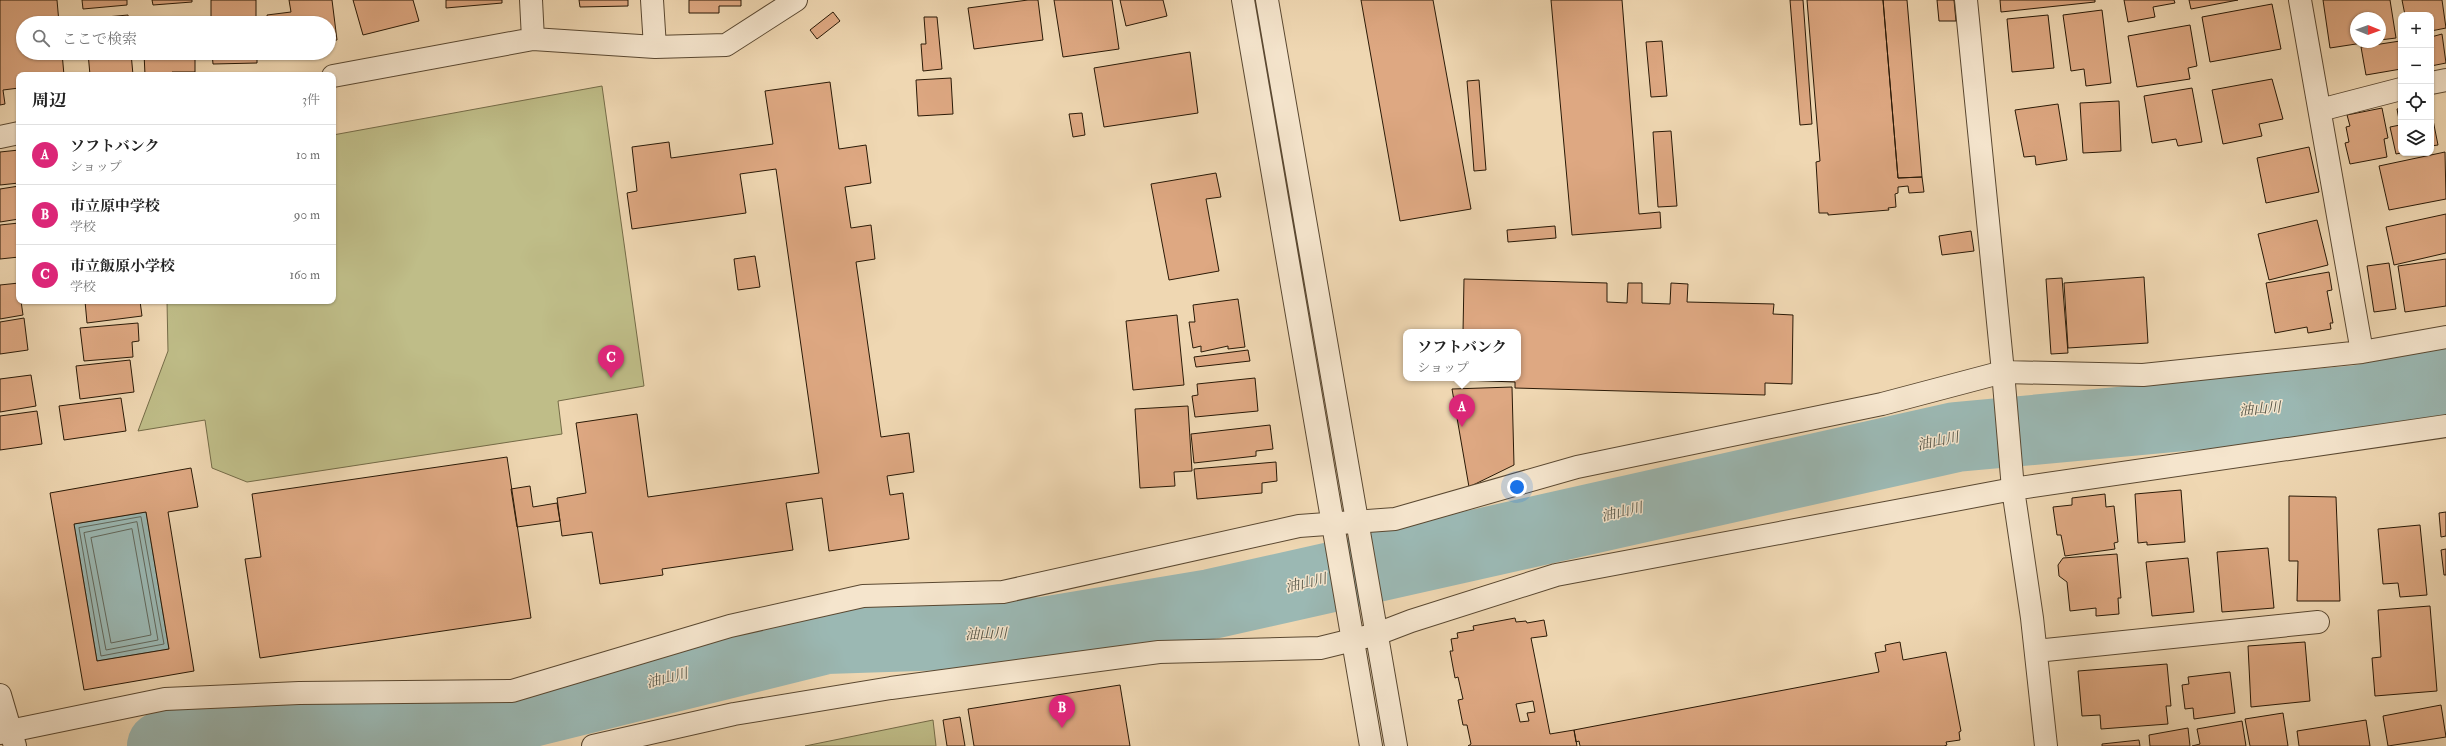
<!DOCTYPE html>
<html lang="ja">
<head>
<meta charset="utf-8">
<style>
  body { margin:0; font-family:"IM FELL Double Pica","Noto Serif JP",serif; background:#f6f6f6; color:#222 }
  .controls { position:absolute; right:12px; top:12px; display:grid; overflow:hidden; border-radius:8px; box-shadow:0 1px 3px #0004 }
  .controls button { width:36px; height:36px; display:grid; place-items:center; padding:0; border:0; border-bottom:1px solid #e0e0e0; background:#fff; color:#222; font:20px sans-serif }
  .compass { position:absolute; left:2350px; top:12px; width:36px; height:36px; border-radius:50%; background:#fff; box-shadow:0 1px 3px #0004; rotate:91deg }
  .you { position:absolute; left:1517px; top:487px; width:14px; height:14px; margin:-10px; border:3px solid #fff; border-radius:50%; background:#1a73e8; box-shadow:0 0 0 6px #1a73e833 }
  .badge { display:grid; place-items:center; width:26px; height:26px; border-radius:50%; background:#db2777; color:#fff; font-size:13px; font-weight:700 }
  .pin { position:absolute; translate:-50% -33px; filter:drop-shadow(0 1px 2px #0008) }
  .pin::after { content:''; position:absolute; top:21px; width:14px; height:12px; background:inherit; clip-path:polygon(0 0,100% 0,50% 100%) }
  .popup { position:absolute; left:1403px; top:329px; width:118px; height:52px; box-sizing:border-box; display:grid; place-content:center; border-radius:8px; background:#fff; filter:drop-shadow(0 1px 3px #0005); font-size:13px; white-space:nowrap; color:#767676 }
  .popup b { font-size:15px; color:#222 }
  .popup::after { content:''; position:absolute; left:50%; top:100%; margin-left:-8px; border:8px solid transparent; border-top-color:#fff }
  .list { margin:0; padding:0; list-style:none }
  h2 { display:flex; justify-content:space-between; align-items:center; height:52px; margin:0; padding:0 16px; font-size:17px }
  h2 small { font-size:13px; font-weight:400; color:#767676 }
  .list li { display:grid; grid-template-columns:26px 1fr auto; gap:12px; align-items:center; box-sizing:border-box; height:60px; padding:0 16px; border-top:1px solid #e0e0e0 }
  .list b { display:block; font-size:15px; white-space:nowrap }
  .list p { margin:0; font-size:13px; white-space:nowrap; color:#767676 }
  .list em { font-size:13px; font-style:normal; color:#767676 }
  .icon { flex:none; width:22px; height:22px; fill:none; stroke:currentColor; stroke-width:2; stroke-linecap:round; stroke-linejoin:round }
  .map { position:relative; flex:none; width:2446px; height:746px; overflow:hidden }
  .search { position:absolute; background:#fff; box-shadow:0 1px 3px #0004; left:16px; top:16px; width:320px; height:44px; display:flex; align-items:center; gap:10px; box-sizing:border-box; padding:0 14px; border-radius:22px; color:#767676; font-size:15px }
  .panel { position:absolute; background:#fff; box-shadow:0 1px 3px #0004; left:16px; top:72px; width:320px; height:232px; border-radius:8px }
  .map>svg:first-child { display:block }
</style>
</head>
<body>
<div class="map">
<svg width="2446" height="746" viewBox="0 0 2446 746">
  <rect width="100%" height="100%" fill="#efd7b2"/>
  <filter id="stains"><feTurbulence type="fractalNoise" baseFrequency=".005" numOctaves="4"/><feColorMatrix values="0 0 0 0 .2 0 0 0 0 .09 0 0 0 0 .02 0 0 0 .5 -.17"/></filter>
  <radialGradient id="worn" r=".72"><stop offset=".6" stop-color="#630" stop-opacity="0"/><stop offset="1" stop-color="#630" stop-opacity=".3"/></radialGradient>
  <!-- green -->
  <path fill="#bfbd88" stroke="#746b47" d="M 602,86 L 644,386 L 558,401 L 562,434 L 247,482 L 212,468 L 205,420 L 138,431 L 168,351 L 167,301 L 333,301 L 333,135 Z
    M 933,720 L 936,746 L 805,746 Z"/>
  <!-- water -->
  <path fill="#9bb8b3" stroke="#6d786e" d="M 146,512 L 169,649 L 97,661 L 74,524 Z"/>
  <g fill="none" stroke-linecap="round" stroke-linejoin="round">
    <!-- shore -->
    <path stroke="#62685c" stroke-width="1" d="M 141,517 L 164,644 L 101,656 L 79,528 Z
      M 137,522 L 158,640 L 106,650 L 84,533 Z
      M 132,529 L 151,635 L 111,643 L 91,538 Z"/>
    <!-- river -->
    <path stroke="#9bb8b3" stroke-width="70" d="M 162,746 L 178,742 L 459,730 L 826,639 L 1043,632 L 1211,604 L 1956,437 L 2358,400 L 2446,383"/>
  </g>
  <!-- building -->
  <path fill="#dea882" stroke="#291906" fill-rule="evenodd" d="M 0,0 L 57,0 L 59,23 L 23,23 L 23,53 L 62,53 L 64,75 L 19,75 L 19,88 L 3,90 L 5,104 L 0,105 Z
    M 82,0 L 127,0 L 127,5 L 83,9 Z
    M 152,0 L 192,0 L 192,2 L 153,5 Z
    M 211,0 L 256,0 L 256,23 L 211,23 Z
    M 289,0 L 332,0 L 337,40 L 329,41 L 329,23 L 268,23 L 267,15 L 291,12 Z
    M 353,0 L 413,0 L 419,21 L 363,35 Z
    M 446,0 L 502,0 L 502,3 L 446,8 Z
    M 579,0 L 628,0 L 628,6 L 580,7 Z
    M 689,0 L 741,0 L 741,6 L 719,6 L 719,13 L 689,13 Z
    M 1028,0 L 1038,0 L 1043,40 L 974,49 L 968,8 Z
    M 1054,0 L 1112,0 L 1119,49 L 1063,57 Z
    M 1120,0 L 1163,0 L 1167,16 L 1126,26 Z
    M 1361,0 L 1433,0 L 1471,209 L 1400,221 Z
    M 1551,0 L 1622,0 L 1639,214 L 1660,212 L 1661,228 L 1572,235 Z
    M 1790,0 L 1803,0 L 1812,124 L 1800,125 Z
    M 1807,0 L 1883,0 L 1898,178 L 1922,177 L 1924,192 L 1909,193 L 1908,186 L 1898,187 L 1898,193 L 1895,194 L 1896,207 L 1888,208 L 1889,210 L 1828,215 L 1828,213 L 1819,213 L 1816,162 L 1820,161 Z
    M 1883,0 L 1907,0 L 1922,177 L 1898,178 Z
    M 1937,0 L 1954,0 L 1956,21 L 1939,21 Z
    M 2000,0 L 2095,0 L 2095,2 L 2001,12 Z
    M 2124,0 L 2174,0 L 2175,3 L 2153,7 L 2155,17 L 2128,22 Z
    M 2189,0 L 2238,0 L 2191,9 Z
    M 2323,0 L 2390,0 L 2396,38 L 2380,40 L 2380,18 L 2356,18 L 2356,42 L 2369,42 L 2330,48 Z
    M 2402,0 L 2442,0 L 2446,28 L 2431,31 L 2431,15 L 2405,15 Z
    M 2272,4 L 2281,49 L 2210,62 L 2202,17 Z
    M 2102,10 L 2111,83 L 2086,86 L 2084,69 L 2071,71 L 2063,15 Z
    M 833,12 L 840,21 L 817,39 L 810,30 Z
    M 128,15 L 129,23 L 85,23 L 84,19 Z
    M 2048,15 L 2054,68 L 2012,72 L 2007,19 Z
    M 924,17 L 937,17 L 942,69 L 923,71 L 921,44 L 926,44 Z
    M 194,18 L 194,23 L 143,23 L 143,19 Z
    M 2190,25 L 2197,66 L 2188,68 L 2190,79 L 2137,87 L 2128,36 Z
    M 2442,34 L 2446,63 L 2431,66 L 2431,37 Z
    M 1662,41 L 1667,96 L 1651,97 L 1646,42 Z
    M 2400,41 L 2401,69 L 2366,75 L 2361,47 Z
    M 1190,52 L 1198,113 L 1104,127 L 1094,68 Z
    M 88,53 L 131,53 L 133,75 L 90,75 Z
    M 144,53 L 195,53 L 195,72 L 172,72 L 172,75 L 145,75 Z
    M 212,53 L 257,53 L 257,63 L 213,64 Z
    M 951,78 L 953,114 L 918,116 L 916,80 Z
    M 2272,79 L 2283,119 L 2259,124 L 2262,136 L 2223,144 L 2212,90 Z
    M 1479,80 L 1486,170 L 1474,171 L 1467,81 Z
    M 830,82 L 839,149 L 866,145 L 871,183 L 845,187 L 851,228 L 871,225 L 875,259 L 856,262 L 881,437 L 909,433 L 914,472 L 887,476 L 890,495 L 903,493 L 909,539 L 829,551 L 822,498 L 786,503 L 793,550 L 662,569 L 663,575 L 600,584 L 592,532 L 562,536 L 557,498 L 586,493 L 576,423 L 637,414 L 648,497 L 819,473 L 776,169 L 740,174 L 746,213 L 632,229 L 627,193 L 637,191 L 632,147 L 669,142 L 671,158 L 773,144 L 765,91 Z
    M 2192,88 L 2202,142 L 2178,146 L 2176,139 L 2152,143 L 2144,96 Z
    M 2119,101 L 2121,151 L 2083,153 L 2080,103 Z
    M 2058,104 L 2067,160 L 2036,165 L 2035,156 L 2024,157 L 2015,110 Z
    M 2382,108 L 2388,138 L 2384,139 L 2387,157 L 2350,164 L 2345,143 L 2349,142 L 2346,127 L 2350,126 L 2347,115 Z
    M 2401,108 L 2401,153 L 2396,154 L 2390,127 L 2400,125 L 2397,109 Z
    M 2431,110 L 2438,145 L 2431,146 Z
    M 1082,113 L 1085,135 L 1073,137 L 1069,114 Z
    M 1671,131 L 1677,206 L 1658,207 L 1653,132 Z
    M 2309,147 L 2319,192 L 2266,203 L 2257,158 Z
    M 19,150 L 19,183 L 0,185 L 0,152 Z
    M 2445,152 L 2446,199 L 2389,210 L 2379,166 Z
    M 1216,173 L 1221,197 L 1206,199 L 1219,271 L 1169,280 L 1151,184 Z
    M 19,186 L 19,219 L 0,222 L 0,189 Z
    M 2446,214 L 2446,253 L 2394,265 L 2386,227 Z
    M 2317,220 L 2328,265 L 2269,280 L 2258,234 Z
    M 19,223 L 19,257 L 0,259 L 0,225 Z
    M 1555,226 L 1556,238 L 1508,242 L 1507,230 Z
    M 1971,231 L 1974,251 L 1942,255 L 1939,236 Z
    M 755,256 L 760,287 L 738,290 L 734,259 Z
    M 2446,259 L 2446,306 L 2405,312 L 2398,266 Z
    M 2389,263 L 2396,309 L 2374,312 L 2367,266 Z
    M 2329,272 L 2332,290 L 2327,291 L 2333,323 L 2330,323 L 2331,329 L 2308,333 L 2307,327 L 2275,333 L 2266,283 Z
    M 2144,277 L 2148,343 L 2068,348 L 2064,283 Z
    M 2062,278 L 2068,353 L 2051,354 L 2046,279 Z
    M 1464,279 L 1607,283 L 1607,302 L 1627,303 L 1628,283 L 1642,283 L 1642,303 L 1670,304 L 1671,283 L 1688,284 L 1687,302 L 1774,304 L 1773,314 L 1793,315 L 1792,384 L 1765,383 L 1765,395 L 1515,388 L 1515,382 L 1462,380 L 1462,378 L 1518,378 L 1518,332 L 1463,332 Z
    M 19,283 L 19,301 L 21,301 L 23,315 L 0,319 L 0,285 Z
    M 1238,299 L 1245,347 L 1228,349 L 1228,346 L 1201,352 L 1201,346 L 1193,348 L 1189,322 L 1195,322 L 1193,305 Z
    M 85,301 L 140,301 L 142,316 L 87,323 Z
    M 1177,315 L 1184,385 L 1133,390 L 1126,321 Z
    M 24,318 L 28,350 L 0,354 L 0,322 Z
    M 138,323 L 139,341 L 132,342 L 133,357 L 84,361 L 80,328 Z
    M 1248,350 L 1250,361 L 1196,367 L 1194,357 Z
    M 130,360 L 134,392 L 80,399 L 76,366 Z
    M 31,375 L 36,406 L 0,412 L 0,379 Z
    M 1255,378 L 1258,411 L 1195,417 L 1192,396 L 1198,395 L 1197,384 Z
    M 1512,387 L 1514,465 L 1469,487 L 1452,389 Z
    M 121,398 L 126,431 L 64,440 L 59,406 Z
    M 1188,406 L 1192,471 L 1174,472 L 1175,486 L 1140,488 L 1135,409 Z
    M 37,411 L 42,444 L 0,450 L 0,416 Z
    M 1270,425 L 1273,449 L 1256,451 L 1256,456 L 1194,463 L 1191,434 Z
    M 507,457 L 531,618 L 260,658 L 245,559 L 261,557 L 252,494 Z
    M 1276,462 L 1277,481 L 1262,483 L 1262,493 L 1197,499 L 1194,469 Z
    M 191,468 L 198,507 L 168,512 L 194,671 L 84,690 L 50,493 ZM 146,512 L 169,649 L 97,661 L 74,524 Z
    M 530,486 L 533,507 L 557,503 L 560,521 L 517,527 L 511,489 Z
    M 2181,490 L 2185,542 L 2147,545 L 2147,542 L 2138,543 L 2135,494 Z
    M 2105,494 L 2106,507 L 2114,506 L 2118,542 L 2114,543 L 2115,549 L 2065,556 L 2061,535 L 2057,535 L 2053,507 L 2072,505 L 2072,498 Z
    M 2289,496 L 2336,497 L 2340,601 L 2297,601 L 2298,561 L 2289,561 Z
    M 2446,512 L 2446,536 L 2441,537 L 2439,513 Z
    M 2420,525 L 2427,595 L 2400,597 L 2398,583 L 2383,584 L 2378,529 Z
    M 2268,548 L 2274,608 L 2222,612 L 2217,552 Z
    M 2446,549 L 2446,575 L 2444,575 L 2441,550 Z
    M 2117,554 L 2121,598 L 2118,598 L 2119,614 L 2096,616 L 2096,608 L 2070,611 L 2067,582 L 2059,576 L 2058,565 L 2063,558 Z
    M 2188,558 L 2194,612 L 2152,616 L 2146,562 Z
    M 2430,606 L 2437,691 L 2375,696 L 2372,658 L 2381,657 L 2378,610 Z
    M 1515,618 L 1516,622 L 1526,621 L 1527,623 L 1544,620 L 1547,636 L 1531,638 L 1550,734 L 1574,730 L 1577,746 L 1468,746 L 1471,744 L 1467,725 L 1463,725 L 1458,700 L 1463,699 L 1458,677 L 1455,678 L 1450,651 L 1453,651 L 1451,639 L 1458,638 L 1457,633 L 1474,630 L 1473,626 ZM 1533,701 L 1535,712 L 1527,713 L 1529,721 L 1520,722 L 1516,704 Z
    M 1900,642 L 1903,660 L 1946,652 L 1961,731 L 1959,732 L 1960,740 L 1946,742 L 1947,745 L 1944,746 L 1580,746 L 1579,741 L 1576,742 L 1574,730 L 1879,672 L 1875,653 L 1886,651 L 1885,645 Z
    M 2305,642 L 2310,701 L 2251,707 L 2248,646 Z
    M 2167,664 L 2171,706 L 2166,706 L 2168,724 L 2101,729 L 2100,715 L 2082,716 L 2078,671 Z
    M 2230,672 L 2235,713 L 2194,719 L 2193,708 L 2185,709 L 2182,685 L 2189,684 L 2188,677 Z
    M 1120,685 L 1130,746 L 974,746 L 968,709 Z
    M 2441,705 L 2446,737 L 2388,746 L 2383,716 Z
    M 2283,713 L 2288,746 L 2250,746 L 2245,719 Z
    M 960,717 L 965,746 L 947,746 L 943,720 Z
    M 2366,720 L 2370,746 L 2299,746 L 2297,731 Z
    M 2242,721 L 2246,746 L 2192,746 L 2200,744 L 2197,729 Z
    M 2188,728 L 2190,746 L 2150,746 L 2149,735 Z
    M 2139,740 L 2140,746 L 2102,746 L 2102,744 Z"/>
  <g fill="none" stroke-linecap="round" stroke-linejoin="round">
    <!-- minor casing -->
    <g stroke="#5a4831" stroke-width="24">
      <path id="minor" d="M 531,0 L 533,39
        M 652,0 L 655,47
        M 1966,0 L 2003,372
        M 2300,0 L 2362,352
        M 333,76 L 533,39 L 655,47 L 726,45 L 796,0
        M 2431,83 L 2446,80
        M 2320,110 L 2401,89
        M 0,137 L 19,133
        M 2013,489 L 2032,618 L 2046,746
        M 2036,651 L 2318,622
        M 0,695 L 15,746
        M 0,733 L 165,699 L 299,693 L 512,691 L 730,626 L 863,596 L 1003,592 L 1299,526 L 1395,519 L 1577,467 L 1882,404 L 2003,372 L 2143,375 L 2362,352 L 2446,337
        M 593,746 L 734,714 L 891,688 L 1159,652 L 1320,648 L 1377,634 L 1411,621 L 1556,575 L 2013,489 L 2446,426"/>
    </g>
    <!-- tertiary casing -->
    <g stroke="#5a4831" stroke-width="24">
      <path id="tertiary" d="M 1243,0 L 1371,746
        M 1267,0 L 1396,746
        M 2003,372 L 2013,489"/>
    </g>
    <!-- minor -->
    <use href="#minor" stroke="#f5e5cd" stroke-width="22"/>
    <!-- tertiary -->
    <use href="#tertiary" stroke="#f5e5cd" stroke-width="22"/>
  </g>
  <g text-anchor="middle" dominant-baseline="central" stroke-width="3" stroke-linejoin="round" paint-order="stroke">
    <!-- water labels -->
    <g font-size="14" font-style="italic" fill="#515143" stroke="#f5e5cd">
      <text transform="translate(2260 409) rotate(-5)">油山川</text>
      <text transform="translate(1938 441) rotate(-11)">油山川</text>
      <text transform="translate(1622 512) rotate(-13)">油山川</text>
      <text transform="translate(1306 583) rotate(-13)">油山川</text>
      <text transform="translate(986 634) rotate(-2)">油山川</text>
      <text transform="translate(667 678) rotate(-14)">油山川</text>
    </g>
  </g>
  <rect width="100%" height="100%" filter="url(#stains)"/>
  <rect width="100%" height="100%" fill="url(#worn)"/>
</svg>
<div class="controls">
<button>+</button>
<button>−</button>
<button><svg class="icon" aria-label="locate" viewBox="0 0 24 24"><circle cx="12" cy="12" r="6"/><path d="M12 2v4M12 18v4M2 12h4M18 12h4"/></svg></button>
<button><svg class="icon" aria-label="layers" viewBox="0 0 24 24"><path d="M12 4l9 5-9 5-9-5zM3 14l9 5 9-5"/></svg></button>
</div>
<svg class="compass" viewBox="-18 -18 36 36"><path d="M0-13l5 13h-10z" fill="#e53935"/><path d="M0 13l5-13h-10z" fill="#767676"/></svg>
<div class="you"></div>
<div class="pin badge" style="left:1462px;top:427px">A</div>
<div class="popup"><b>ソフトバンク</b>ショップ</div>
<div class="pin badge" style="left:1062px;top:728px">B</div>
<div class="pin badge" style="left:611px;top:378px">C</div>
<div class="search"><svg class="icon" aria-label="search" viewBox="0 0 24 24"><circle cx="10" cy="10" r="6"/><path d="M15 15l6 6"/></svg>ここで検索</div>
<section class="panel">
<h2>周辺<small>3件</small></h2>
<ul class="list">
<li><span class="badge">A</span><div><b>ソフトバンク</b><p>ショップ</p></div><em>10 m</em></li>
<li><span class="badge">B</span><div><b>市立原中学校</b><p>学校</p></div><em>90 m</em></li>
<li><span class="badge">C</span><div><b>市立飯原小学校</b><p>学校</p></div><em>160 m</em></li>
</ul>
</section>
</div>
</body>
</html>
